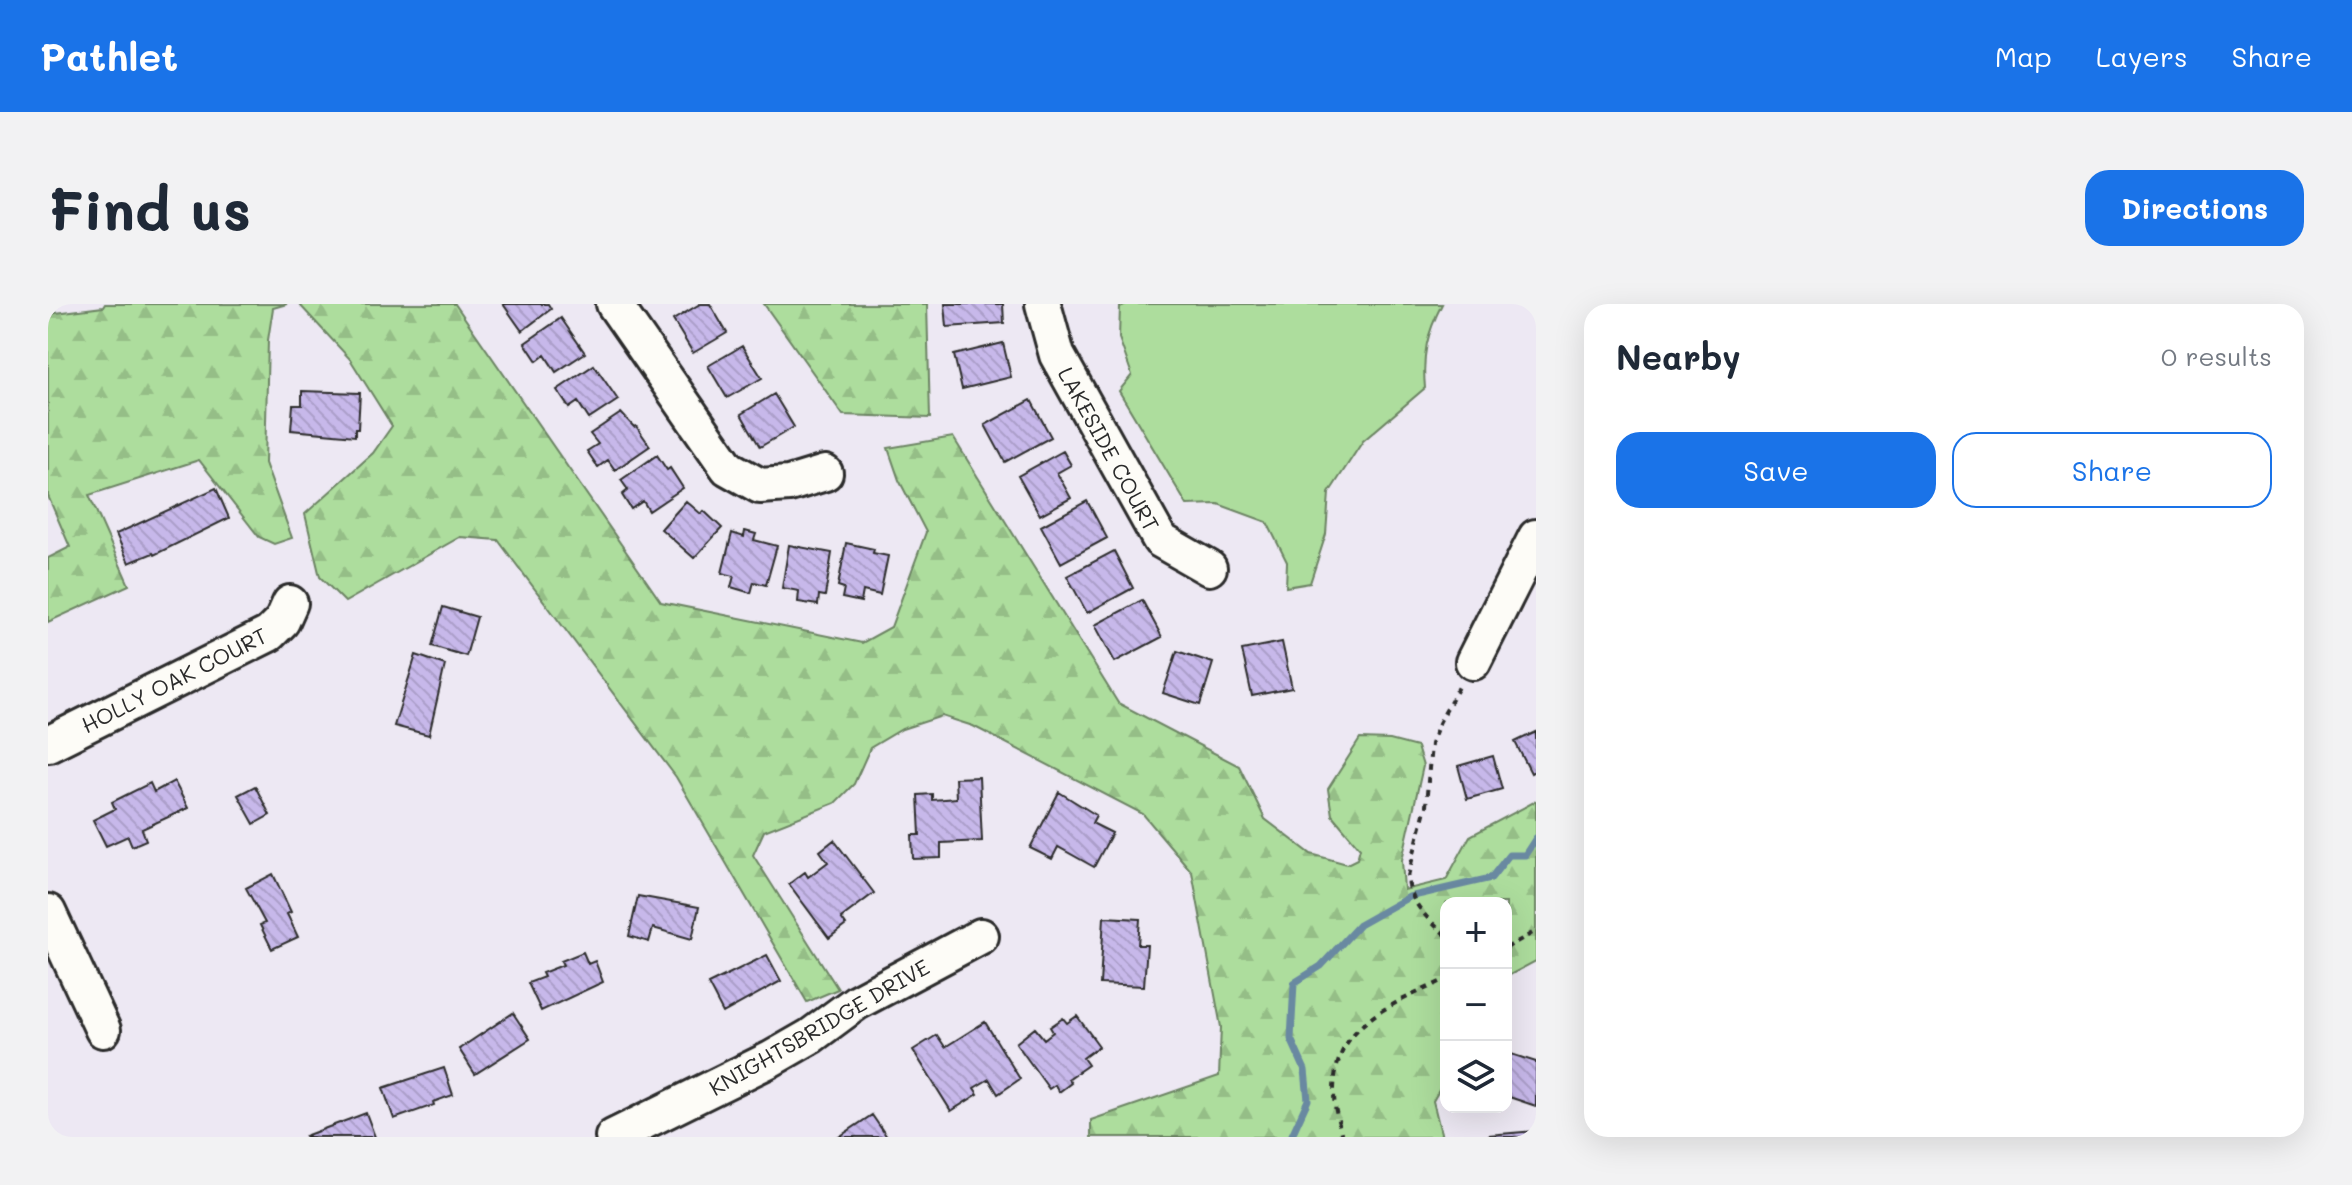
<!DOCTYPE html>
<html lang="en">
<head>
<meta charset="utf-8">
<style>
  body { margin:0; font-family:Mali,sans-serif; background:#f2f2f3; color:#1f2937 }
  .controls { position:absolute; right:24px; bottom:24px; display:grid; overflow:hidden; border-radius:16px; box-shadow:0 8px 32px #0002 }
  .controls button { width:72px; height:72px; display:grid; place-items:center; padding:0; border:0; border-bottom:2px solid #e0e1e3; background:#fff; color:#1f2937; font:40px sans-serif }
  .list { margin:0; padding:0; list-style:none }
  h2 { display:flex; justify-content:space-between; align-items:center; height:104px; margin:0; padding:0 32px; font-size:34px }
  h2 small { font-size:26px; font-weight:400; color:#747a83 }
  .actions { display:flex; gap:16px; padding:24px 32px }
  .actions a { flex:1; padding:18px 0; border:2px solid #1a73e8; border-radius:24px; text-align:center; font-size:28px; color:#1a73e8 }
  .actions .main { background:#1a73e8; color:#fff }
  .icon { flex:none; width:44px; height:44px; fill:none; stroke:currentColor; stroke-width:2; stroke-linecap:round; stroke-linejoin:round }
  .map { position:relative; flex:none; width:1488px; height:833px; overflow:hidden; border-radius:24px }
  header { display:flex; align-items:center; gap:48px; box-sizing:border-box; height:112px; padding:0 40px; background:#1a73e8; color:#fff }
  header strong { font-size:38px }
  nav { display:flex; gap:44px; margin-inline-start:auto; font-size:28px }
  .intro { display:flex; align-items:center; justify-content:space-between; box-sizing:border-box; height:192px; padding:0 48px }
  h1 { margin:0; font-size:56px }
  .button { padding:20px 36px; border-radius:24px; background:#1a73e8; color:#fff; font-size:28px; font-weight:700 }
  main { display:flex; gap:48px; padding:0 48px }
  aside { flex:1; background:#fff; border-radius:24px; box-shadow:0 8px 32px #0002 }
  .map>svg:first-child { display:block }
</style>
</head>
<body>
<header>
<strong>Pathlet</strong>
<nav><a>Map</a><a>Layers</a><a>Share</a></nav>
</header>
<div class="intro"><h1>Find us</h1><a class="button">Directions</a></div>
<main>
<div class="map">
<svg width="1488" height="833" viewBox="0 0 1488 833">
  <defs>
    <pattern id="forest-firs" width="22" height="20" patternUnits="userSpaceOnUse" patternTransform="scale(2)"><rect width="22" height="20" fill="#addd9d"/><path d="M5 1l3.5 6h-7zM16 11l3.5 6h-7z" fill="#95be87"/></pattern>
    <pattern id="building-back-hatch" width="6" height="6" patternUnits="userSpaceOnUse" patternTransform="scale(2)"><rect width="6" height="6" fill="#c7b8ea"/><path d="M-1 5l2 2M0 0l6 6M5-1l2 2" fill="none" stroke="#ab9ec9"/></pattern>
  </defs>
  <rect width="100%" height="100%" fill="#ede8f3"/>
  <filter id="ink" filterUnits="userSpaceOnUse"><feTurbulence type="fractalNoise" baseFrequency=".0125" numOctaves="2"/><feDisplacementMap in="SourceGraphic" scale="16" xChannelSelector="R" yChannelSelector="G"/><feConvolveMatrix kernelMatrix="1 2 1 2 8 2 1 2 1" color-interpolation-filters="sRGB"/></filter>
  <g filter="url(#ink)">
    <!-- green -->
    <path fill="#addd9d" stroke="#6c8464" stroke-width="2" d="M 1078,0 L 1394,0 C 1379,29 1374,51 1377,84 L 1315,137 L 1281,189 L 1278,230 L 1262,279 L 1238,283 L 1239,258 L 1219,218 L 1170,200 L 1139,201 L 1071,87 L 1084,71 L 1071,34 L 1072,3 Z"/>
    <!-- forest -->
    <path fill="url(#forest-firs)" stroke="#6c8464" stroke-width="2" d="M 57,0 L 239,0 L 225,4 L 220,36 L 217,159 L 244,234 L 226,240 L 211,233 L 151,156 L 41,191 L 81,281 L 0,318 L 0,254 L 22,243 L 0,192 L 0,10 L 55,3 Z
      M 251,0 L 407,0 L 613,298 L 814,339 L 843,323 L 878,228 L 851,176 L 840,144 L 905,133 L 1070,399 L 1191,462 L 1217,515 L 1263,550 L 1299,560 L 1309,555 L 1312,544 L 1284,511 L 1280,485 L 1312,435 L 1342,436 L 1369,443 L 1375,462 L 1354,556 L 1356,586 L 1398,576 L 1422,532 L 1488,497 L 1488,657 L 1458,673 L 1458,599 L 1398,599 L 1398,774 L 1385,797 L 1394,833 L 1043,833 L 1043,816 L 1171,772 L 1173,723 L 1144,568 L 1095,510 L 925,422 L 894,412 L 854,425 L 822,444 L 806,480 L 787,499 L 716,527 L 705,551 L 790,685 L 759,698 L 628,473 L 450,236 L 412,233 L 297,298 L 272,273 L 257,210 L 325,149 L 344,122 L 302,55 Z
      M 716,0 L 879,0 L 882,114 L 795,111 Z"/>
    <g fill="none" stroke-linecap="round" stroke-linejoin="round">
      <!-- stream -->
      <path stroke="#6989a1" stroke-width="7" d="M 1243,833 L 1260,796 L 1257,766 L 1243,735 L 1246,679 L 1273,662 L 1311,621 L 1361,593 L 1443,574 L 1461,551 L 1477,551 L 1488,534"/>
    </g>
    <!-- building -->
    <path fill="url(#building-back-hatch)" stroke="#2b2b2b" stroke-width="2" d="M 455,0 L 500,0 L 503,5 L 474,27 Z
      M 652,0 L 662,0 L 679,29 L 645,49 L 625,16 Z
      M 897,0 L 955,0 L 956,19 L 899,23 Z
      M 513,14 L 537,49 L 508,68 L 497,51 L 489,57 L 477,39 Z
      M 955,39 L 963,73 L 914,85 L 906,51 Z
      M 694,42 L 714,74 L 679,94 L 660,62 Z
      M 546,61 L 570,96 L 541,115 L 530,98 L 521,104 L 509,86 Z
      M 254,87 L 312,89 L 310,125 L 307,125 L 307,132 L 243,126 L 245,101 L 254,101 Z
      M 726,90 L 746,123 L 712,143 L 693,110 Z
      M 983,96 L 1003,133 L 957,158 L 937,121 Z
      M 573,109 L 586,123 L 588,122 L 602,142 L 567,166 L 560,156 L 550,163 L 539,147 L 550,140 L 542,130 Z
      M 1015,147 L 1023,161 L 1009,169 L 1023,194 L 992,211 L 970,172 Z
      M 609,151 L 619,166 L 622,164 L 635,184 L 601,207 L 595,197 L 583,205 L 574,191 L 580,186 L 573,176 Z
      M 168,184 L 181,214 L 106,251 L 105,249 L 81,259 L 68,230 Z
      M 638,197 L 653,210 L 656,207 L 674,224 L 646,254 L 613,225 Z
      M 1039,197 L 1059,234 L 1013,259 L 993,222 Z
      M 697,227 L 708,230 L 706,236 L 729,242 L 718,281 L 706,278 L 703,289 L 683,283 L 686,272 L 674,269 L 684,229 L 696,233 Z
      M 798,239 L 826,245 L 825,249 L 840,252 L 832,291 L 815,287 L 813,298 L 794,294 L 796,284 L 790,282 Z
      M 741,241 L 784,249 L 777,292 L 771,291 L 770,301 L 750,298 L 751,287 L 734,284 Z
      M 1066,247 L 1085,284 L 1039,309 L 1019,272 Z
      M 1094,296 L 1114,333 L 1067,358 L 1047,321 Z
      M 395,303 L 429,313 L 418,352 L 384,342 Z
      M 1234,338 L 1244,384 L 1204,392 L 1194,346 Z
      M 1129,347 L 1165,359 L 1152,401 L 1115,389 Z
      M 368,351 L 397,361 L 381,431 L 346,422 Z
      M 1488,428 L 1488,466 L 1483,469 L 1467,438 Z
      M 1445,452 L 1454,485 L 1419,495 L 1410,462 Z
      M 931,473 L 934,537 L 893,539 L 893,554 L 865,555 L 864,531 L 872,531 L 870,491 L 884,490 L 884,496 L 908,494 L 907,474 Z
      M 126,477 L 140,504 L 94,525 L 98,536 L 84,542 L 80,532 L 58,542 L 45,516 L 67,505 L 64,498 L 102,479 L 106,488 Z
      M 207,482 L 222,511 L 206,520 L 190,491 Z
      M 1011,488 L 1048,511 L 1044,519 L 1064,529 L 1046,563 L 1010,543 L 1004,555 L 982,544 Z
      M 786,536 L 826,589 L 793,614 L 798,621 L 781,634 L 741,580 L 757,568 L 760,573 L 780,558 L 772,547 Z
      M 225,570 L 243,608 L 239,610 L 250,633 L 224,645 L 212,621 L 217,619 L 198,584 Z
      M 590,592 L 651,603 L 644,635 L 605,624 L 601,638 L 581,632 Z
      M 1056,613 L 1092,615 L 1090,641 L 1099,641 L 1096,682 L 1052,680 Z
      M 535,648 L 540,660 L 547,657 L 555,678 L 493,707 L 480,679 L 496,673 L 494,669 L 515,661 L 513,657 Z
      M 719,651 L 733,677 L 675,709 L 660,680 Z
      M 465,709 L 482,735 L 427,770 L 411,745 Z
      M 1029,712 L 1051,742 L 1035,754 L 1040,761 L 1020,775 L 1023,779 L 1011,788 L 1007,781 L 1001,785 L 968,739 L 987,724 L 996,735 L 1005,728 L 1002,723 L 1015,714 L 1019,719 Z
      M 937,718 L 972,775 L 950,790 L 941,775 L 926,784 L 930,790 L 903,807 L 865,746 L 889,731 L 897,743 Z
      M 1463,750 L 1488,758 L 1488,802 L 1458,792 L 1458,764 Z
      M 396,764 L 405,791 L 385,798 L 386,801 L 346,815 L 335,784 Z
      M 318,809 L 327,833 L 258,833 L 257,832 Z
      M 824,811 L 839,833 L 791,833 Z
      M 1488,827 L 1488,833 L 1441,833 L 1441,831 Z"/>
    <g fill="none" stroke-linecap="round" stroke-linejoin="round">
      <!-- minor casing -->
      <g stroke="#2b2b2b" stroke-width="40">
        <path id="minor" d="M 566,0 L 680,164 L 712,182 L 741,180 L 777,169
          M 995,0 L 1009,51 L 1112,236 L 1161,264
          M 1425,358 L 1488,233
          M 0,440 L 221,330 L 234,317 L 242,299
          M 0,608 L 55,726
          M 565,833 L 723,755 L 763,732 L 809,698 L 933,632"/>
      </g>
      <!-- path -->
      <path stroke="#2b2b2b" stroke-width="4" stroke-dasharray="6 6" stroke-linecap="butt" d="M 1398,631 C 1380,616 1360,597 1360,572 L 1378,502 L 1383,440 L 1391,419 L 1412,381
        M 1458,644 L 1488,627
        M 1294,833 C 1291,819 1286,804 1286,790 C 1285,717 1344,702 1398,675"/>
      <!-- minor -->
      <use href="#minor" stroke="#fdfcf7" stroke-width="34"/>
    </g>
  </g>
  <g text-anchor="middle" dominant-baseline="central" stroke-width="7" stroke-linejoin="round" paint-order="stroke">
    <!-- street labels -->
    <g font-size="22" fill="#2b2b2b" stroke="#fdfcf7">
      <text transform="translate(1061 145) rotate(61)">LAKESIDE COURT</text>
      <text transform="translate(126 376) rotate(-27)">HOLLY OAK COURT</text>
      <text transform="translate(771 723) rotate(-30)">KNIGHTSBRIDGE DRIVE</text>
    </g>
  </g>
</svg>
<div class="controls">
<button>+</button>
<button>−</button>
<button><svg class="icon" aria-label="layers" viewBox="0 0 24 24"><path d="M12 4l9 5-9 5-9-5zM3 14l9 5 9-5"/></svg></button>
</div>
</div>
<aside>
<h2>Nearby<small>0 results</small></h2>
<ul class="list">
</ul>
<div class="actions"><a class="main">Save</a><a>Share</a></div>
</aside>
</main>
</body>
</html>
